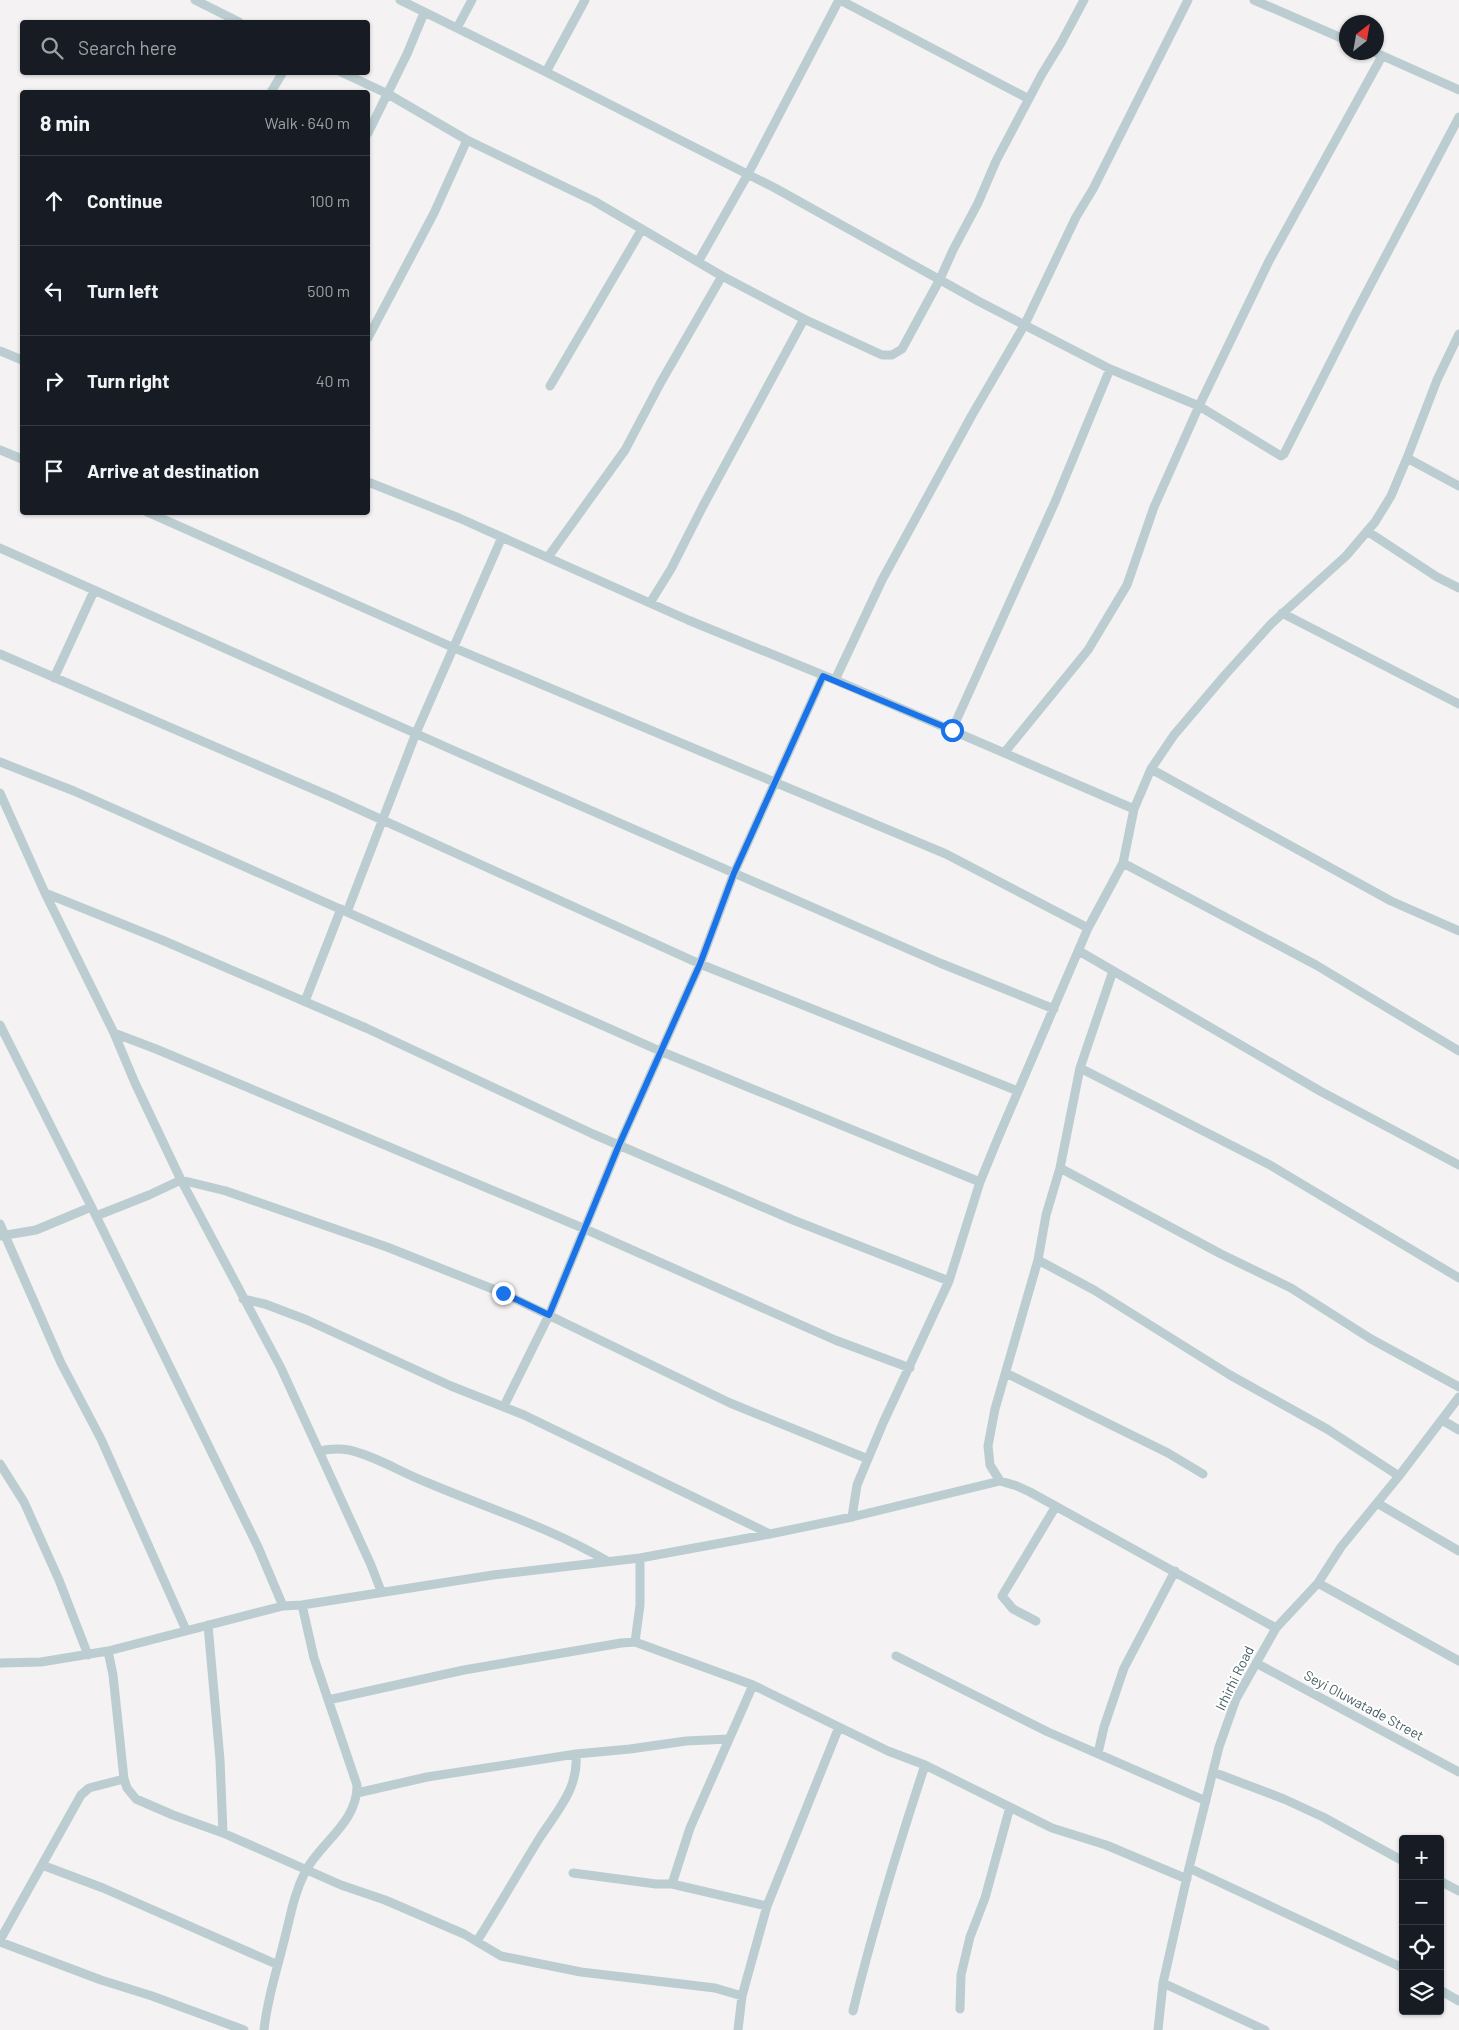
<!DOCTYPE html>
<html lang="en">
<head>
<meta charset="utf-8">
<style>
  body { margin:0; font-family:Barlow,sans-serif; background:#242831; color:#f1f3f6 }
  .controls { position:absolute; right:15px; bottom:15px; display:grid; overflow:hidden; border-radius:5px; box-shadow:0 1px 4px #0004 }
  .controls button { width:45px; height:45px; display:grid; place-items:center; padding:0; border:0; border-bottom:1px solid #363941; background:#171b24; color:#f1f3f6; font:25px sans-serif }
  .compass { position:absolute; left:1339px; top:15px; width:45px; height:45px; border-radius:50%; background:#171b24; box-shadow:0 1px 4px #0004; rotate:31deg }
  .stop { position:absolute; width:15px; height:15px; margin:-11px; border:4px solid #1a73e8; border-radius:50%; background:#fff }
  .stop.end { background:#1a73e8; border-color:#fff; box-shadow:0 1px 5px #0008 }
  .list { margin:0; padding:0; list-style:none }
  h2 { display:flex; justify-content:space-between; align-items:center; height:65px; margin:0; padding:0 20px; font-size:21px }
  h2 small { font-size:16px; font-weight:400; color:#9ea1a6 }
  .list li { display:grid; grid-template-columns:32px 1fr auto; gap:15px; align-items:center; box-sizing:border-box; height:90px; padding:0 20px; border-top:1px solid #363941 }
  .list b { display:block; font-size:19px; white-space:nowrap }
  .list em { font-size:16px; font-style:normal; color:#9ea1a6 }
  .icon { flex:none; width:28px; height:28px; fill:none; stroke:currentColor; stroke-width:2; stroke-linecap:round; stroke-linejoin:round }
  .map { position:relative; flex:none; width:1459px; height:2030px; overflow:hidden }
  .search { position:absolute; background:#171b24; box-shadow:0 1px 4px #0004; left:20px; top:20px; width:350px; height:55px; display:flex; align-items:center; gap:12px; box-sizing:border-box; padding:0 18px; border-radius:5px; color:#9ea1a6; font-size:19px }
  .panel { position:absolute; background:#171b24; box-shadow:0 1px 4px #0004; left:20px; top:90px; width:350px; height:425px; border-radius:5px }
  .map>svg:first-child { display:block }
</style>
</head>
<body>
<div class="map">
<svg width="1459" height="2030" viewBox="0 0 1459 2030">
  <rect width="100%" height="100%" fill="#f4f2f3"/>
  <g fill="none" stroke-linecap="round" stroke-linejoin="round">
    <!-- minor -->
    <path stroke="#bbcdd0" stroke-width="9" d="M 195,0 L 239,22
      M 400,0 L 546,72 L 775,188 L 978,301 L 1110,369 L 1199,406 L 1281,456 L 1284,454 L 1354,316 L 1459,117
      M 840,0 L 1029,99
      M 1254,0 L 1346,40
      M 457,28 L 472,0
      M 1374,52 L 1459,90
      M 341,72 L 388,94 L 467,140
      M 546,72 L 585,0
      M 271,92 L 283,72
      M 368,133 L 407,54 L 424,13
      M 698,262 L 748,174 L 839,0
      M 804,319 L 882,355 L 892,355 L 902,349 L 940,279 L 953,250 L 978,203 L 996,161 L 1042,74 L 1061,43 L 1084,0
      M 368,338 L 434,213 L 467,140 L 594,201 L 722,276 L 804,319 L 703,506 L 671,569 L 650,603
      M 0,351 L 22,360
      M 550,386 L 642,229
      M 0,450 L 22,459
      M 1407,458 L 1459,486
      M 368,482 L 459,518 L 688,620 L 835,680 L 1134,809
      M 147,512 L 452,647 L 946,854 L 1088,928
      M 1367,531 L 1437,577 L 1459,588
      M 0,548 L 455,751 L 940,963 L 1054,1009
      M 548,557 L 625,450 L 661,382 L 722,276
      M 1282,613 L 1459,704
      M 0,654 L 334,798 L 700,964 L 1018,1091
      M 54,678 L 94,591
      M 835,680 L 882,580 L 972,415 L 1025,324 L 1076,217 L 1093,189 L 1188,0
      M 952,730 L 1055,502 L 1110,369
      M 1004,753 L 1088,650 L 1127,585 L 1154,507 L 1199,406 L 1269,261 L 1382,56
      M 0,762 L 74,791 L 660,1051 L 980,1182
      M 1151,769 L 1391,901 L 1459,931
      M 0,793 L 45,893 L 114,1033 L 135,1083 L 181,1180 L 281,1368 L 371,1565 L 381,1591
      M 1123,863 L 1316,965 L 1459,1051
      M 45,893 L 162,940 L 366,1028 L 593,1134 L 793,1220 L 949,1281
      M 347,912 L 416,733 L 502,537
      M 1079,951 L 1320,1091 L 1459,1165
      M 305,1001 L 341,909
      M 0,1025 L 96,1216 L 258,1547 L 283,1606
      M 114,1033 L 156,1049 L 585,1229 L 835,1340 L 910,1368
      M 1080,1068 L 1270,1165 L 1459,1278
      M 1060,1168 L 1221,1254 L 1291,1288 L 1371,1339 L 1459,1387
      M 96,1216 L 149,1195 L 181,1180 L 226,1191 L 387,1247 L 503,1293 L 730,1403 L 868,1459
      M 0,1224 L 61,1363 L 101,1439 L 186,1630
      M 0,1236 L 36,1230 L 91,1207
      M 1038,1260 L 1094,1290 L 1230,1375 L 1327,1429 L 1399,1476
      M 243,1299 L 265,1304 L 307,1320 L 451,1386 L 524,1415 L 770,1534
      M 1006,1373 L 1168,1453 L 1203,1474
      M 504,1406 L 549,1315 L 619,1145 L 700,964 L 734,873 L 823,676
      M 1442,1420 L 1459,1430
      M 319,1451 C 329,1449 338,1448 349,1450 C 376,1456 400,1472 426,1482 C 487,1508 549,1527 607,1561
      M 0,1464 L 24,1502 L 59,1580 L 88,1655
      M 1000,1481 L 990,1465 L 988,1446 L 995,1409 L 1038,1260 L 1046,1215 L 1060,1168 L 1080,1068 L 1113,971
      M 1377,1503 L 1459,1551
      M 852,1517 L 857,1485 L 883,1423 L 949,1281 L 980,1182 L 998,1138 L 1088,928 L 1123,863 L 1134,809 L 1151,769 L 1174,735 L 1225,675 L 1271,624 L 1346,556 L 1375,522 L 1391,496 L 1407,458 L 1437,380 L 1459,334
      M 1318,1583 L 1459,1661
      M 1036,1621 L 1013,1609 L 1002,1596 L 1056,1506
      M 208,1625 L 220,1760 L 223,1833
      M 635,1642 L 640,1605 L 640,1558
      M 108,1651 L 113,1675 L 124,1779 L 127,1788 L 136,1799 L 173,1815 L 223,1833 L 341,1885 L 385,1900 L 464,1934 L 501,1956 L 581,1972 L 715,1988 L 742,1996
      M 896,1656 L 1048,1732 L 1206,1801
      M 0,1663 L 41,1662 L 108,1651 L 283,1606 L 302,1605 L 493,1575 L 640,1558 L 770,1534 L 852,1517 L 1000,1481 L 1017,1486 L 1030,1492 L 1276,1628
      M 1256,1663 L 1459,1772
      M 328,1700 L 464,1670 L 621,1643 L 635,1642 L 753,1685 L 888,1751 L 925,1765 L 1052,1828 L 1106,1845 L 1187,1879
      M 1098,1753 L 1104,1727 L 1124,1668 L 1175,1571
      M 1213,1772 L 1284,1799 L 1323,1817 L 1403,1861
      M 357,1793 L 427,1777 L 576,1754 L 630,1749 L 686,1741 L 729,1739
      M 42,1865 L 103,1888 L 276,1964
      M 1189,1868 L 1403,1968
      M 573,1873 L 656,1884 L 672,1884 L 767,1906
      M 1440,1881 L 1459,1891
      M 672,1884 L 690,1828 L 753,1685
      M 0,1940 L 81,1795 L 89,1788 L 124,1779
      M 477,1941 C 498,1908 518,1873 539,1839 C 556,1812 579,1789 576,1754
      M 0,1942 L 101,1980 L 152,1996 L 244,2030
      M 1163,1983 L 1265,2030
      M 1440,1990 L 1459,2001
      M 960,2009 L 961,1975 L 970,1937 L 985,1898 L 1010,1807
      M 853,2011 C 873,1928 898,1847 925,1765
      M 264,2030 C 267,2000 276,1973 283,1945 C 290,1919 293,1896 305,1872 C 320,1843 358,1822 357,1785 L 314,1658 L 302,1605
      M 738,2030 L 742,1996 L 767,1906 L 839,1727
      M 1158,2030 L 1163,1983 L 1189,1868 L 1219,1747 L 1236,1699 L 1276,1628 L 1318,1583 L 1341,1547 L 1399,1476 L 1459,1397"/>
  </g>
  <g fill="none" stroke-linecap="round" stroke-linejoin="round">
    <!-- route -->
    <path stroke="#1a73e8" stroke-width="6" d="M 503,1293 L 549,1315 L 619,1145 L 700,964 L 734,873 L 823,676 L 952,730"/>
  </g>
  <g text-anchor="middle" dominant-baseline="central" stroke-width="4" stroke-linejoin="round" paint-order="stroke">
    <!-- street labels -->
    <g font-size="14" fill="#475e62" stroke="#fff">
      <text transform="translate(1234 1678) rotate(-64)">Irhirhi Road</text>
      <text transform="translate(1364 1705) rotate(28)">Seyi Oluwatade Street</text>
    </g>
  </g>
</svg>
<div class="controls">
<button>+</button>
<button>−</button>
<button><svg class="icon" aria-label="locate" viewBox="0 0 24 24"><circle cx="12" cy="12" r="6"/><path d="M12 2v4M12 18v4M2 12h4M18 12h4"/></svg></button>
<button><svg class="icon" aria-label="layers" viewBox="0 0 24 24"><path d="M12 4l9 5-9 5-9-5zM3 14l9 5 9-5"/></svg></button>
</div>
<svg class="compass" viewBox="-18 -18 36 36"><path d="M0-13l5 13h-10z" fill="#e53935"/><path d="M0 13l5-13h-10z" fill="#9ea1a6"/></svg>
<div class="stop" style="left:952px;top:730px"></div>
<div class="stop end" style="left:503px;top:1293px"></div>
<div class="search"><svg class="icon" aria-label="search" viewBox="0 0 24 24"><circle cx="10" cy="10" r="6"/><path d="M15 15l6 6"/></svg>Search here</div>
<section class="panel">
<h2>8 min<small>Walk · 640 m</small></h2>
<ul class="list">
<li><svg class="icon" aria-label="ahead" viewBox="0 0 24 24"><path d="M12 20V5M6 11l6-6 6 6"/></svg><div><b>Continue</b></div><em>100 m</em></li>
<li><svg class="icon" aria-label="left" viewBox="0 0 24 24"><path d="M17 20v-9H6M10 6l-5 5 5 5"/></svg><div><b>Turn left</b></div><em>500 m</em></li>
<li><svg class="icon" aria-label="right" viewBox="0 0 24 24"><path d="M7 20v-9h11M14 6l5 5-5 5"/></svg><div><b>Turn right</b></div><em>40 m</em></li>
<li><svg class="icon" aria-label="arrive" viewBox="0 0 24 24"><path d="M6 21V4h12l-3 4 3 4H6"/></svg><div><b>Arrive at destination</b></div></li>
</ul>
</section>
</div>
</body>
</html>
